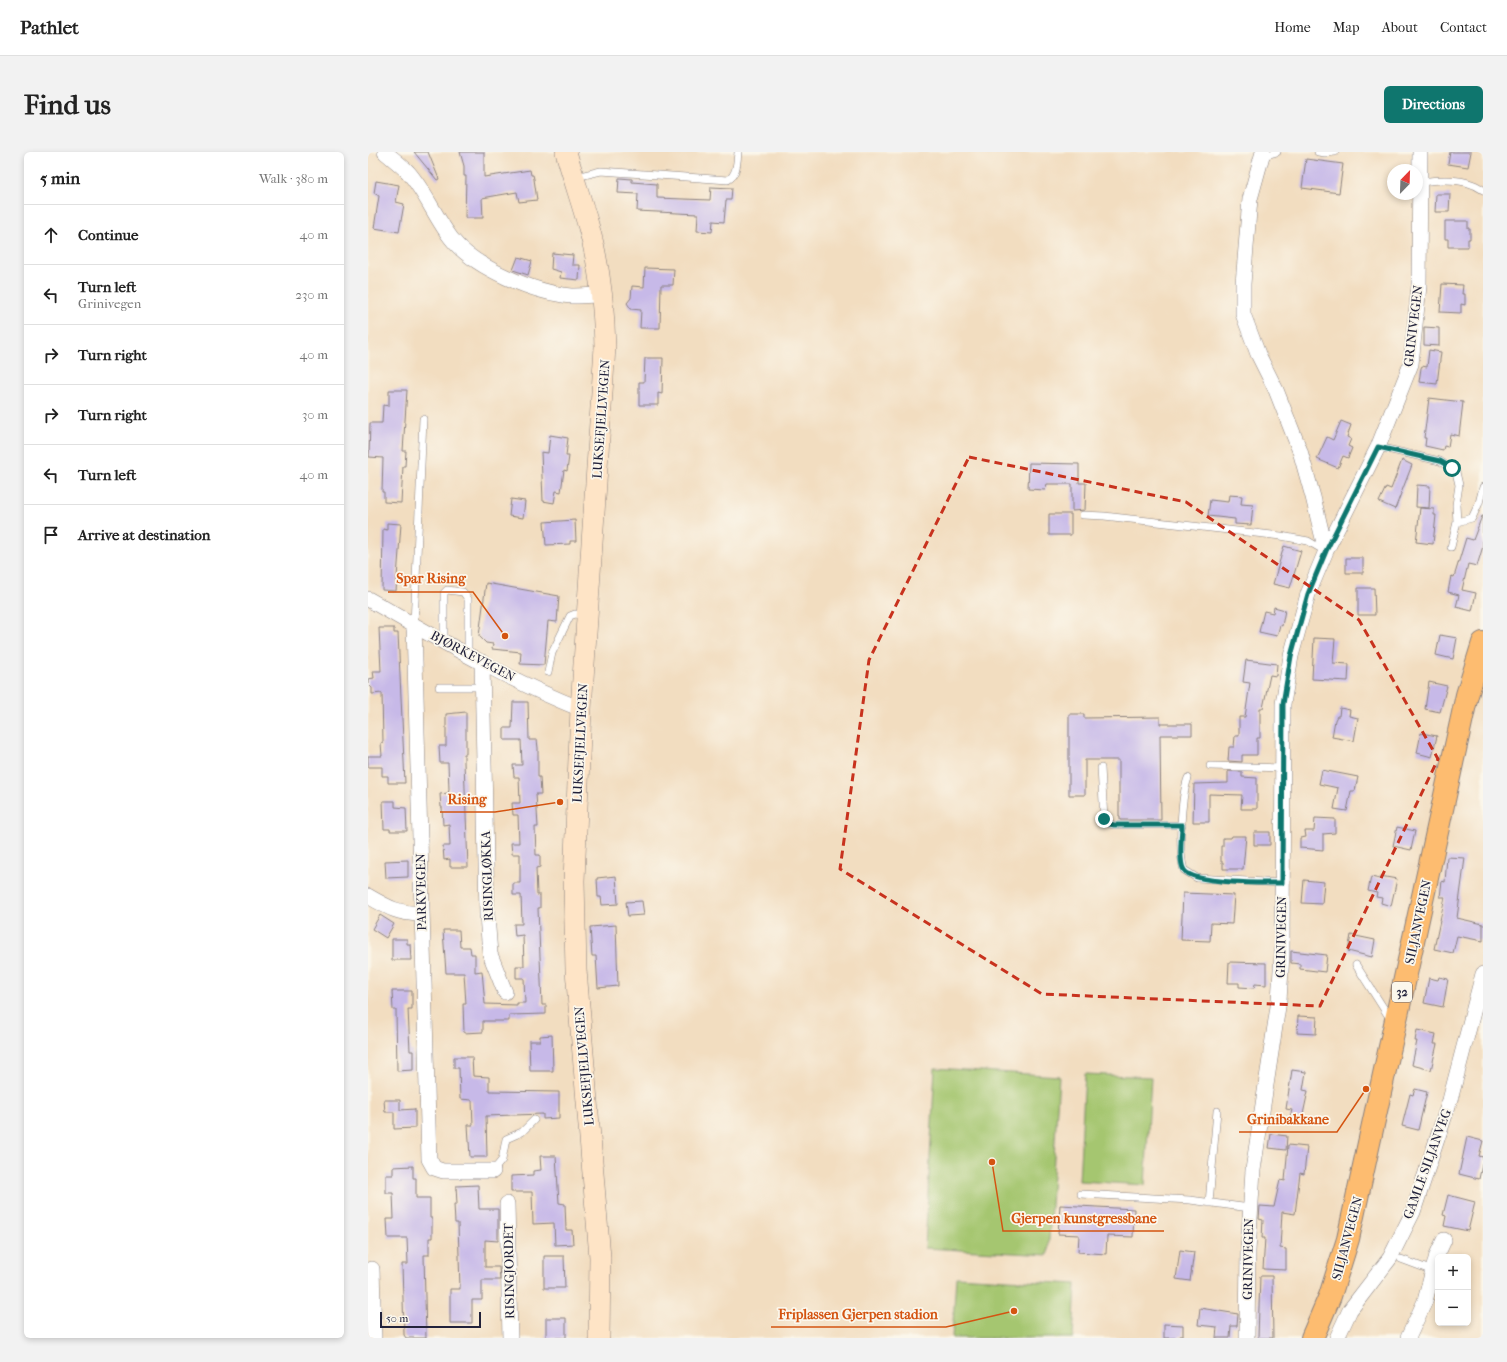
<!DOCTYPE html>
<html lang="en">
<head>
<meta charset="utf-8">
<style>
  body { margin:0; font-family:"IM FELL French Canon",serif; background:#f2f2f2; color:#222 }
  .controls { position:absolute; right:12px; bottom:12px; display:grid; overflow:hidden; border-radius:6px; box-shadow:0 2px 6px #0003 }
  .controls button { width:36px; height:36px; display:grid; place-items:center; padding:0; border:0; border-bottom:1px solid #e0e0e0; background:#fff; color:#222; font:20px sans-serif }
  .compass { position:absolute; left:1019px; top:12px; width:36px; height:36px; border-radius:50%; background:#fff; box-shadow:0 2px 6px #0003; rotate:23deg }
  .scale { position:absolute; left:12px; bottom:10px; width:101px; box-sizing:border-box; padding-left:4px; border:2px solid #22223b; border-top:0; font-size:11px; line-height:14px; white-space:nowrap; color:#22223b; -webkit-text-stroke:3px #fbf7ec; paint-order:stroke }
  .stop { position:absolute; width:12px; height:12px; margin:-9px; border:3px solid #0f766e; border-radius:50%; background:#fff }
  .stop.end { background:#0f766e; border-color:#fff; box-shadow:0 1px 4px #0008 }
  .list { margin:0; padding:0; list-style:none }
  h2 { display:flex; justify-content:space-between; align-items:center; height:52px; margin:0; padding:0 16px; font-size:17px }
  h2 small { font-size:13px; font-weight:400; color:#767676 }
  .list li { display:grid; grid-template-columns:26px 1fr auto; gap:12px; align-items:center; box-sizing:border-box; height:60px; padding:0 16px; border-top:1px solid #e0e0e0 }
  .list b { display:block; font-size:15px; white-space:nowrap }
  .list p { margin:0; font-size:13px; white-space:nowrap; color:#767676 }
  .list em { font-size:13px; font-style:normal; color:#767676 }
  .icon { flex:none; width:22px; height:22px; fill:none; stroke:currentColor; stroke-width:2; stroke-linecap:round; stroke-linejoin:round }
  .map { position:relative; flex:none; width:1115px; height:1186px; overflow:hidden; border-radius:6px }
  header { display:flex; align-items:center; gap:24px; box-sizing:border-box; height:56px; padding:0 20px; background:#fff; border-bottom:1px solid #e0e0e0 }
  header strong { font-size:19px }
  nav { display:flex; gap:22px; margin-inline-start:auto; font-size:14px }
  .intro { display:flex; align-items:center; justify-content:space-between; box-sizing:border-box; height:96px; padding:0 24px }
  h1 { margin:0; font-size:28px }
  .button { padding:10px 18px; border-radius:6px; background:#0f766e; color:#fff; font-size:14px; font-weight:700 }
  main { display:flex; gap:24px; padding:0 24px }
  aside { flex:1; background:#fff; border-radius:6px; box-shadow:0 2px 6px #0003 }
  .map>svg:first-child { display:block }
</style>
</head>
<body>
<header>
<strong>Pathlet</strong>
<nav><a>Home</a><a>Map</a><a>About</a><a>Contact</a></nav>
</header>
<div class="intro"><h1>Find us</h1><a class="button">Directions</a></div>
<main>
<aside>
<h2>5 min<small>Walk · 380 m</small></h2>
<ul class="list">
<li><svg class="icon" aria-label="ahead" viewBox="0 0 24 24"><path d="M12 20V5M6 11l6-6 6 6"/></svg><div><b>Continue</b></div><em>40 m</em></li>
<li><svg class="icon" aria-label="left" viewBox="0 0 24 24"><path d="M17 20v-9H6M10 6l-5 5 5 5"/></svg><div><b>Turn left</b><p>Grinivegen</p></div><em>230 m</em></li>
<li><svg class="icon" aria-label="right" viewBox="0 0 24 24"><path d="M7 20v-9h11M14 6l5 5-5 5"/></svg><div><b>Turn right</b></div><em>40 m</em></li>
<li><svg class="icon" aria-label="right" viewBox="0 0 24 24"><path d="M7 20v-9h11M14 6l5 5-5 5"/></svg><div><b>Turn right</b></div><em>30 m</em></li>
<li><svg class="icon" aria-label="left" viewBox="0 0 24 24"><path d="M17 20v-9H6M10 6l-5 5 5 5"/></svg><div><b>Turn left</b></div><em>40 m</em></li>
<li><svg class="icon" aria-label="arrive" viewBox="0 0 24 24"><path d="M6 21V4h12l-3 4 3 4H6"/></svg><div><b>Arrive at destination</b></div></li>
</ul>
</aside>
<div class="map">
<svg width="1115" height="1186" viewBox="0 0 1115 1186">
  <rect width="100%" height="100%" fill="#fbf7ec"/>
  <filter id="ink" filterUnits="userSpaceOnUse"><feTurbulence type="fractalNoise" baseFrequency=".025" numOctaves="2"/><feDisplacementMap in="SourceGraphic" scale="8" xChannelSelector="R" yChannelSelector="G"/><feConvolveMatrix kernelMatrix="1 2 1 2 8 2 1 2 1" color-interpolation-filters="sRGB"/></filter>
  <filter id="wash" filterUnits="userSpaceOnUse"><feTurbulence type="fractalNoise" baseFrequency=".012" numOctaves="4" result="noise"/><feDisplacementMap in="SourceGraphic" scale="16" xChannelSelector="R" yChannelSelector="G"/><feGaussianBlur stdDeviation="0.9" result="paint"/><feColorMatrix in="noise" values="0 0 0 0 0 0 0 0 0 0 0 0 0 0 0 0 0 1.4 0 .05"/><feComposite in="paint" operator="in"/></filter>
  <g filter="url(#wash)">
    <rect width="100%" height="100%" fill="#f2ddc0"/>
    <!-- green -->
    <path fill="#a5c66f" stroke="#647455" d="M 567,916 L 691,924 L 680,1103 L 557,1096 Z
      M 717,922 L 783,925 L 777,1033 L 711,1029 Z
      M 588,1125 L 708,1132 L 705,1186 L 584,1186 Z"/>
    <g id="blocks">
      <!-- building -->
      <path fill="#c7b9e8" d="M 46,0 L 60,0 L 71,27 L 69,28 Z
        M 92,0 L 116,0 L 116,25 L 162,18 L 163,23 L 165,23 L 166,27 L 169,48 L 151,50 L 149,40 L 114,46 L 115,66 L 97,66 L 98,24 L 96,24 L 96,14 Z
        M 1082,0 L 1103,0 L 1100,15 L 1080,12 Z
        M 938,7 L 975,12 L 971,41 L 934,36 Z
        M 251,26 L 264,27 L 264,30 L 289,32 L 289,46 L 342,48 L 343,35 L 364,36 L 363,48 L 358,48 L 356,70 L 345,69 L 344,80 L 329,79 L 330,62 L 269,59 L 270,42 L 250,41 Z
        M 8,29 L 31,33 L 28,50 L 36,52 L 31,80 L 6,76 L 11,44 L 6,41 Z
        M 1068,42 L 1082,42 L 1081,60 L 1067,60 Z
        M 1077,69 L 1100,69 L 1100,77 L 1102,77 L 1102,87 L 1100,87 L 1100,95 L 1080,95 L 1080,87 L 1077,87 Z
        M 184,101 L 205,103 L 204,113 L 212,113 L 211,128 L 192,126 L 193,120 L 183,117 Z
        M 150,105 L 164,109 L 160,123 L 145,118 Z
        M 277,116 L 306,117 L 305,133 L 293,133 L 292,176 L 272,176 L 273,158 L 263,157 L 259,151 L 263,146 L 264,134 L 276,135 Z
        M 1074,132 L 1095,133 L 1094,142 L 1097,142 L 1097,153 L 1093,152 L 1093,161 L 1072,160 Z
        M 1056,175 L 1071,176 L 1071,194 L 1056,193 Z
        M 1061,198 L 1073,200 L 1069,232 L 1051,230 L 1053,216 L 1054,214 L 1059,215 Z
        M 277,206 L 295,206 L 294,242 L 290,241 L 290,253 L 271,253 L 271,230 L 276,230 Z
        M 21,238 L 39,238 L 35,299 L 38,299 L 37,314 L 35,314 L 33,351 L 16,350 L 16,340 L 14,340 L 15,306 L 1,305 L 2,271 L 14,271 L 15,253 L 21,254 Z
        M 1061,246 L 1095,250 L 1091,284 L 1082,282 L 1080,295 L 1076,294 L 1075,298 L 1057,294 L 1058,286 L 1056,286 Z
        M 973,269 L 983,273 L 979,285 L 983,287 L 980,294 L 984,296 L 980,306 L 975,304 L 970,316 L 949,307 L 959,285 L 965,288 Z
        M 182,283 L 200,286 L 198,304 L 201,304 L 199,319 L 196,318 L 193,340 L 188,339 L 186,351 L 175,349 L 173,300 L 180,301 Z
        M 1034,308 L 1044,313 L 1027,357 L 1011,350 L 1018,335 L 1023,337 Z
        M 661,311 L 711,312 L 711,331 L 718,331 L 717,358 L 704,359 L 704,332 L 679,332 L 677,338 L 660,337 Z
        M 1049,333 L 1062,334 L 1061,356 L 1048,355 Z
        M 861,343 L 874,344 L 873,352 L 885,353 L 883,373 L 867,372 L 867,367 L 840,364 L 842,348 L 860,350 Z
        M 143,347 L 157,349 L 155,366 L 141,364 Z
        M 1052,356 L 1066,357 L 1066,363 L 1068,363 L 1065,392 L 1048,390 Z
        M 681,362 L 703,362 L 703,383 L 681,383 Z
        M 1114,364 L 1115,364 L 1115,394 L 1109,414 L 1100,412 L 1094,438 L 1108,441 L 1104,459 L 1088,455 L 1091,443 L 1080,440 L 1083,424 L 1086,425 L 1098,386 L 1105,388 Z
        M 207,368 L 208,389 L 202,389 L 202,392 L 178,393 L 176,370 Z
        M 19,371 L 33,372 L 28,439 L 14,438 L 15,377 L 19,378 Z
        M 916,394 L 933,399 L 922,436 L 905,432 Z
        M 978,406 L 995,406 L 995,421 L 978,421 Z
        M 118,431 L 191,444 L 189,470 L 180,469 L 176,513 L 152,512 L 153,500 L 124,497 L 125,492 L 118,491 L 111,484 Z
        M 990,436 L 1006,436 L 1007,463 L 990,463 Z
        M 906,455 L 917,458 L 914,474 L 912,473 L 909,484 L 891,480 L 896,459 L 905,461 Z
        M 11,476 L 26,476 L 26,481 L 30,481 L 37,631 L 20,631 L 20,624 L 14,624 L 14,615 L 0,615 L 0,604 L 14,604 L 13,591 L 15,590 L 14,541 L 4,542 L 4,536 L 0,532 L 0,527 L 6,526 L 5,519 L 13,519 Z
        M 1072,483 L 1089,486 L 1085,507 L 1068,503 Z
        M 946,486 L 967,487 L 965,511 L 981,512 L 980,529 L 944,527 Z
        M 878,508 L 909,512 L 908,524 L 902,523 L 895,556 L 892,556 L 892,586 L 889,586 L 889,603 L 874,603 L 874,610 L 860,609 L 861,595 L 866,595 L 867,584 L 871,584 L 871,565 L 877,565 L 882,531 L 875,530 Z
        M 1061,530 L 1079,534 L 1072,560 L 1057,557 Z
        M 145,550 L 160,550 L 161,588 L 169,588 L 170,596 L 170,625 L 172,625 L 173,642 L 168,642 L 170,675 L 167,675 L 168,703 L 172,703 L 172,715 L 168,716 L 169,743 L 172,743 L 172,756 L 170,756 L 174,853 L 178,853 L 178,862 L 141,863 L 141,869 L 115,869 L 115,880 L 96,881 L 95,852 L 98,852 L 96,821 L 78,821 L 75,778 L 91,778 L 92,795 L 102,795 L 103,802 L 107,802 L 107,820 L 114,819 L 117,852 L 149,853 L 149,851 L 157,851 L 156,826 L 148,826 L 148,814 L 156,814 L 155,783 L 147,784 L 146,772 L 154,772 L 153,743 L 145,743 L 145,731 L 152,731 L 152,702 L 144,702 L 143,691 L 151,691 L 150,663 L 145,663 L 144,651 L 152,651 L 151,625 L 146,625 L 145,613 L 154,613 L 153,588 L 136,588 L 136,576 L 144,576 Z
        M 972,556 L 982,558 L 981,564 L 990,566 L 986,589 L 964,585 L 967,568 L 969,564 L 971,564 Z
        M 98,560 L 98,602 L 96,602 L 96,610 L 100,715 L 82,715 L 82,707 L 76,708 L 75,694 L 82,694 L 81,672 L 75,673 L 74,655 L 73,655 L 72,642 L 80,641 L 81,638 L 80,611 L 72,611 L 71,594 L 78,594 L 78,562 Z
        M 701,562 L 716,562 L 716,566 L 792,565 L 792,572 L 824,572 L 824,583 L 792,583 L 793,668 L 752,668 L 752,664 L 751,664 L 751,608 L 717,608 L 717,643 L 701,643 Z
        M 1053,581 L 1069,584 L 1064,605 L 1049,601 Z
        M 954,618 L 990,625 L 987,639 L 983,639 L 979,659 L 966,657 L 970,636 L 951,632 Z
        M 860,619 L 874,620 L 874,625 L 889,626 L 889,657 L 873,657 L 874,643 L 841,642 L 841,670 L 825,670 L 826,632 L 860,631 Z
        M 15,649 L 27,649 L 27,655 L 38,656 L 39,679 L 22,679 L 22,677 L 16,677 Z
        M 947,666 L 967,667 L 967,681 L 955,682 L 955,698 L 932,696 L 932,686 L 938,685 L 937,679 L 946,679 Z
        M 1029,675 L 1047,679 L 1043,698 L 1025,694 Z
        M 886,680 L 902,680 L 902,693 L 886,693 Z
        M 864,684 L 878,684 L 875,717 L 855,717 L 855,710 L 853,710 L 853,694 L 855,694 L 855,686 L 863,686 Z
        M 1079,705 L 1097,706 L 1089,766 L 1115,772 L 1115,789 L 1089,784 L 1085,801 L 1066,797 L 1077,745 L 1072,745 L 1074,729 L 1077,730 Z
        M 40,708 L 40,725 L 18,726 L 17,709 Z
        M 248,724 L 250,752 L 234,753 L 233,745 L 230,745 L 229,726 Z
        M 1012,724 L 1029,727 L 1023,754 L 1013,751 L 1014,746 L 1008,745 L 1009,741 L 1000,739 L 1003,725 L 1012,727 Z
        M 936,728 L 956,730 L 954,752 L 934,751 Z
        M 815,741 L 866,743 L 864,772 L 843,771 L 842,789 L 813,788 Z
        M 274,749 L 276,763 L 260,764 L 258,750 Z
        M 12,763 L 26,772 L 18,786 L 4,777 Z
        M 248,773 L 250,834 L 230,836 L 228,804 L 224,804 L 222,775 Z
        M 983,783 L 1007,788 L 1004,805 L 980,799 Z
        M 24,787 L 39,787 L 39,792 L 42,792 L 43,808 L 24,808 Z
        M 923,799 L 959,803 L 957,820 L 932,817 L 932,812 L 923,811 Z
        M 861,810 L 898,811 L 898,833 L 887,832 L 886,836 L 871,835 L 871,831 L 860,831 Z
        M 1071,825 L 1080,827 L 1075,855 L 1056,851 L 1061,826 L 1070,828 Z
        M 24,839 L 44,839 L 44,857 L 40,857 L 42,899 L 45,899 L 45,918 L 29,919 L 28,858 L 25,858 Z
        M 930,864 L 949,865 L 948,882 L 929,881 Z
        M 1049,878 L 1068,882 L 1066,892 L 1069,892 L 1063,918 L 1044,913 L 1049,889 L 1047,889 Z
        M 184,883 L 185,919 L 162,919 L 161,889 L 172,889 L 172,884 Z
        M 86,905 L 104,905 L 105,924 L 121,925 L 121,939 L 191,940 L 191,966 L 175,967 L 175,962 L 118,964 L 119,1005 L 102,1005 L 100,973 L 105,973 L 104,948 L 92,947 L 91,916 L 86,916 Z
        M 924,918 L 938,920 L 935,938 L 940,939 L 934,967 L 922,965 L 924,958 L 918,957 Z
        M 1047,937 L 1059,940 L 1050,978 L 1034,974 L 1042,942 L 1045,943 Z
        M 16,948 L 32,948 L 32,958 L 47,957 L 47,976 L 26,977 L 26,960 L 17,960 Z
        M 903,982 L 919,984 L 918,998 L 901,996 Z
        M 1099,985 L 1115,989 L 1111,1004 L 1115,1005 L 1115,1008 L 1111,1027 L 1091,1022 Z
        M 920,993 L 939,995 L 936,1022 L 932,1021 L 927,1062 L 914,1060 L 912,1096 L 918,1097 L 918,1118 L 895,1117 L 897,1086 L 894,1086 L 895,1068 L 891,1067 L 892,1054 L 906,1055 L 912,1028 L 917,1029 Z
        M 172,1004 L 188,1004 L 191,1051 L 197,1052 L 198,1078 L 204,1078 L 205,1092 L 187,1093 L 186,1071 L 165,1072 L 164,1040 L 143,1040 L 143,1024 L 165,1023 L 165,1019 L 173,1018 Z
        M 45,1014 L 45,1026 L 48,1026 L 48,1046 L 62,1046 L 62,1066 L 64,1066 L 64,1086 L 61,1086 L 61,1103 L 56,1103 L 58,1186 L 38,1186 L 36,1183 L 34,1112 L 40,1112 L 39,1086 L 20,1086 L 19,1067 L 26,1067 L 25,1041 L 18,1041 L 18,1023 L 25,1023 L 25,1015 Z
        M 110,1033 L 111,1057 L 130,1057 L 130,1089 L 117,1088 L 117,1115 L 131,1115 L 132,1128 L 114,1128 L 114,1148 L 104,1148 L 104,1171 L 82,1171 L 82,1137 L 92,1137 L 90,1071 L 87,1071 L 86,1052 L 89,1052 L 88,1034 Z
        M 1080,1043 L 1107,1050 L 1100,1079 L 1076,1074 L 1078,1064 L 1075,1063 Z
        M 692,1053 L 766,1057 L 765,1085 L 739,1084 L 738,1102 L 710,1100 L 711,1083 L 690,1082 Z
        M 812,1098 L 826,1100 L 822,1129 L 808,1127 Z
        M 176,1104 L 196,1104 L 197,1136 L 176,1136 Z
        M 892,1124 L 904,1124 L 905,1186 L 890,1186 Z
        M 832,1156 L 870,1162 L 869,1174 L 863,1174 L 862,1186 L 848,1186 L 849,1175 L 830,1173 Z
        M 178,1166 L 198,1166 L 198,1186 L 178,1186 Z
        M 796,1172 L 815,1173 L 815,1184 L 812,1184 L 812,1186 L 796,1186 Z"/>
    </g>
  </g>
  <g filter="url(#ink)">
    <use href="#blocks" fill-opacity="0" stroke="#8a807e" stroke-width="1"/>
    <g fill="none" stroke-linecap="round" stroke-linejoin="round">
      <!-- service casing -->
      <g stroke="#8a807e" stroke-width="8">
        <path id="service" d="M 950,0 L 957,1 L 967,0
          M 895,4 L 909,0
          M 208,25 L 233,19 L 360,28 C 369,23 369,10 370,0
          M 1053,30 C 1072,27 1099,26 1115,38
          M 1010,295 L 1072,309 L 1088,320 L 1091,333 L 1088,353 L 1089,370 L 1083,395
          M 715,363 L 736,364 L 913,384 L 940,389 L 957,399
          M 1089,370 L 1104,366 L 1111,351 L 1115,335
          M 46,473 L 55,267
          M 76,489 L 76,441 L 79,438 L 95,440 L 100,447 L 100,502
          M 180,520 L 184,501 L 202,464 L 207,462 L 217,463
          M 71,535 L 114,535
          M 842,614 L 915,616
          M 733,616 L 736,667 L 742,672 L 746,673 L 814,673
          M 820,626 C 813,645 810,699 816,718 L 829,726 L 914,731
          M 988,813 L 1023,868
          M 125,1019 L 134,1008 L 138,987 L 154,980 L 166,968
          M 713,1042 L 822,1048 L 882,1056
          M 841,1051 L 849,959
          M 1033,1107 L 1065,1119"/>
      </g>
      <!-- minor casing -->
      <g stroke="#8a807e" stroke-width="16">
        <path id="minor" d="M 17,0 C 25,7 33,13 40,20 C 57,39 67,65 83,86 C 106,116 167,141 204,144 C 214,144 224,143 234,143
          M 895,0 L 882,47 L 875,132 L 875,162 L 890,202 L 908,238 L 932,299 L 945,345 L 958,399
          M 0,447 C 69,486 139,528 213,557
          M 46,473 L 61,1007 L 66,1016 L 75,1019 L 125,1019
          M 114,510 L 119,763 L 122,802 L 137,840
          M 0,744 C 21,756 29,761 53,762
          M 139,1052 L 142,1186
          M 4,1117 L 6,1186
          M 879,1186 L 880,1099 L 885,1018 L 911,848 L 914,803 L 915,552 L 923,504 L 940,442 L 958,399 L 1010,295 L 1043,212 L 1051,134 L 1052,0
          M 969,1186 L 982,1158 L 1022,1106 L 1045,1060 L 1082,948 L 1115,822
          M 1040,1186 L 1057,1149 L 1069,1103 L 1076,1088"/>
      </g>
      <!-- secondary casing -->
      <g stroke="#8a807e" stroke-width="22">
        <path id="secondary" d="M 198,0 C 205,25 214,51 221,76 C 232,115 236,155 237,195 L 213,557 L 206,729 L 208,818 L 232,1105 L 231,1186"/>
      </g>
      <!-- primary casing -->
      <g stroke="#8a807e" stroke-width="24">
        <path id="primary" d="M 944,1186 L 962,1144 L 980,1087 L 1099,543 L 1115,491"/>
      </g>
      <!-- service -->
      <use href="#service" stroke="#fff" stroke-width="7"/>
      <!-- minor -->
      <use href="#minor" stroke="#fff" stroke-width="15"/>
      <!-- secondary -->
      <use href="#secondary" stroke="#fee4c6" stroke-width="21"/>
      <!-- primary -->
      <use href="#primary" stroke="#fdbc70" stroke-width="22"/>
    </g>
  </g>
  <g fill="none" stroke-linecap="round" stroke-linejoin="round" filter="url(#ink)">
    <!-- route -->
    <path stroke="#0f766e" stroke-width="5" d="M 736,667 L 742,672 L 746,673 L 814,673 C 814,683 810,710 816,718 C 825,732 896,731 914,731 L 915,552 L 923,504 L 940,442 L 958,399 L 1010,295 L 1072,309 L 1084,316"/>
  </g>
  <!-- marked area -->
  <path fill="none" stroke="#c8321e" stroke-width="3" stroke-dasharray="8 5" stroke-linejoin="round" d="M 601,305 L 818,350 L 991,468 L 1070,607 L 952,854 L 674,842 L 472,717 L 501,508 Z"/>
  <g text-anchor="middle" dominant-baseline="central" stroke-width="3.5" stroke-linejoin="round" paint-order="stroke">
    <!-- shield labels -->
    <rect fill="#fbf7ec" stroke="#636270" stroke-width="1" x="1024" y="830" width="20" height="20" rx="3"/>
    <g font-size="12" font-weight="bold" fill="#22223b">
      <text x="1034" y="840">32</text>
    </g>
    <!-- street labels -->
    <g font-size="13" fill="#22223b" stroke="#fbf7ec">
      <text transform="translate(1045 174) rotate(-83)">GRINIVEGEN</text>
      <text transform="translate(233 267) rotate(-86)">LUKSEFJELLVEGEN</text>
      <text transform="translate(105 504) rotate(28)">BJØRKEVEGEN</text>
      <text transform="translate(212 591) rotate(-87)">LUKSEFJELLVEGEN</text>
      <text transform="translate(119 724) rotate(-92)">RISINGLØKKA</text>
      <text transform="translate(53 740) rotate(-91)">PARKVEGEN</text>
      <text transform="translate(1050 770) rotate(-78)">SILJANVEGEN</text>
      <text transform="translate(913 785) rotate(-89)">GRINIVEGEN</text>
      <text transform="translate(216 914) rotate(-95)">LUKSEFJELLVEGEN</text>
      <text transform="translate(1059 1012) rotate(-70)">GAMLE SILJANVEG</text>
      <text transform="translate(979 1086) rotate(-75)">SILJANVEGEN</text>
      <text transform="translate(880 1107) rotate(-89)">GRINIVEGEN</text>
      <text transform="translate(141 1119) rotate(-91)">RISINGJORDET</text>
    </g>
  </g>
  <!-- callouts -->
  <path fill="none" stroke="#d45411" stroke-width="1.5" d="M137 484L105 440H20M192 650L127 660H72M998 937L969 980H871M624 1010L635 1079H796M646 1159L578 1175H403"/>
  <g fill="#d45411" stroke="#fbf7ec" stroke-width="1.5">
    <circle cx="137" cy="484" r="4"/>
    <circle cx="192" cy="650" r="4"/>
    <circle cx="998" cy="937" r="4"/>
    <circle cx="624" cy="1010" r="4"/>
    <circle cx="646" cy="1159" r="4"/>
  </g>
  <g font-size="14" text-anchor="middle" font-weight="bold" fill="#d45411" stroke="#fbf7ec" stroke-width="3.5" stroke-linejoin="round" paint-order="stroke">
    <text x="63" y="431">Spar Rising</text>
    <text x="99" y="652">Rising</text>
    <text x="920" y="972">Grinibakkane</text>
    <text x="716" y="1071">Gjerpen kunstgressbane</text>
    <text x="490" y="1167">Friplassen Gjerpen stadion</text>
  </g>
</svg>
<div class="controls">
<button>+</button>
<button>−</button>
</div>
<svg class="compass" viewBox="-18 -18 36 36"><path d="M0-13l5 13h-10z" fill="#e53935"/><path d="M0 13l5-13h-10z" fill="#767676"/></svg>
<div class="scale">50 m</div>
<div class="stop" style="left:1084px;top:316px"></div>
<div class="stop end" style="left:736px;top:667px"></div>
</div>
</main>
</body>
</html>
